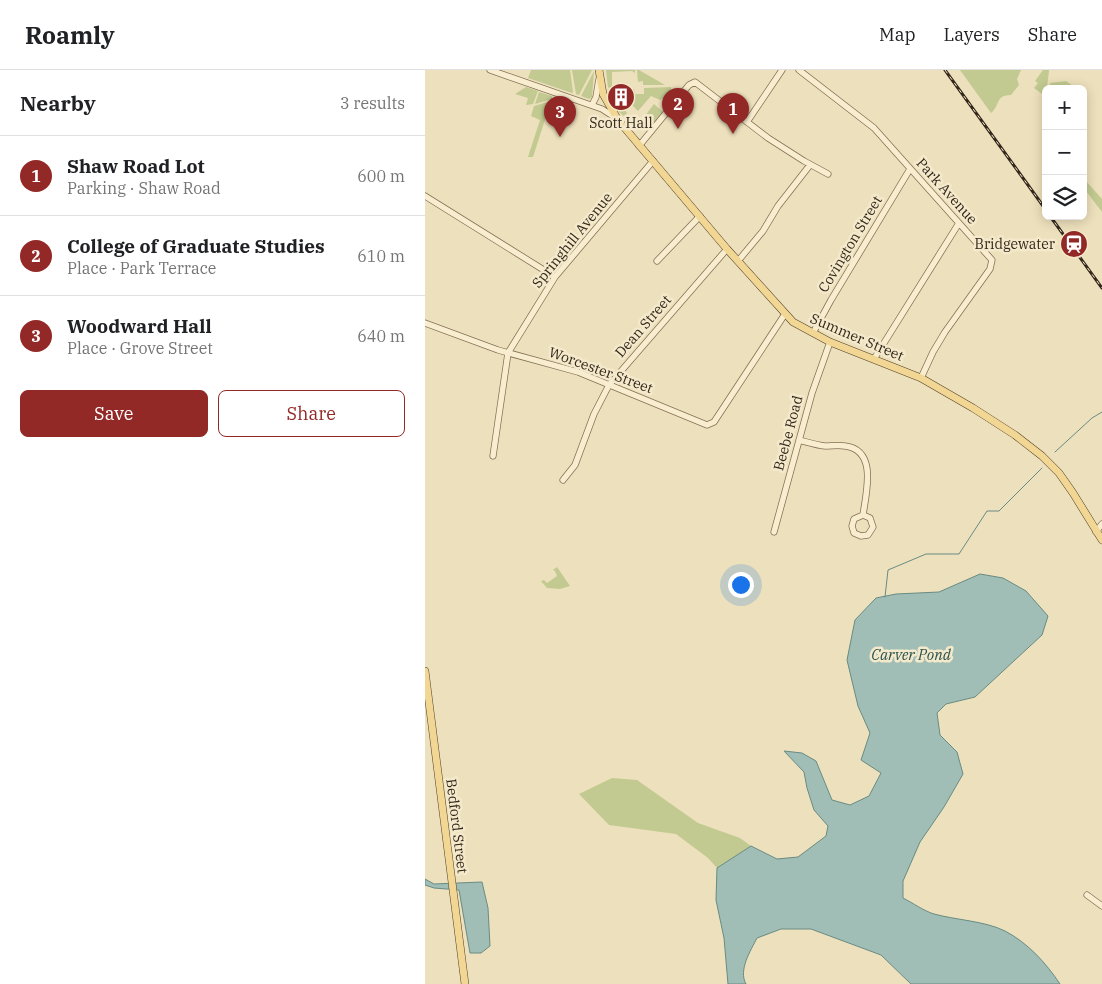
<!DOCTYPE html>
<html lang="en">
<head>
<meta charset="utf-8">
<style>
  body { margin:0; font-family:"IBM Plex Serif",serif; background:#f2f2f2; color:#202124 }
  .controls { position:absolute; right:15px; top:15px; display:grid; overflow:hidden; border-radius:8px; box-shadow:0 2px 12px #0003 }
  .controls button { width:45px; height:45px; display:grid; place-items:center; padding:0; border:0; border-bottom:1px solid #e0e0e0; background:#fff; color:#202124; font:25px sans-serif }
  .you { position:absolute; left:315px; top:514px; width:18px; height:18px; margin:-12px; border:4px solid #fff; border-radius:50%; background:#1a73e8; box-shadow:0 0 0 8px #1a73e833 }
  .badge { display:grid; place-items:center; width:32px; height:32px; border-radius:50%; background:#922927; color:#fff; font-size:16px; font-weight:700 }
  .pin { position:absolute; translate:-50% -41px; filter:drop-shadow(0 1px 2px #0008) }
  .pin::after { content:''; position:absolute; top:26px; width:18px; height:15px; background:inherit; clip-path:polygon(0 0,100% 0,50% 100%) }
  .list { margin:0; padding:0; list-style:none }
  h2 { display:flex; justify-content:space-between; align-items:center; height:65px; margin:0; padding:0 20px; font-size:21px }
  h2 small { font-size:16px; font-weight:400; color:#757577 }
  .list li { display:grid; grid-template-columns:32px 1fr auto; gap:15px; align-items:center; box-sizing:border-box; height:80px; padding:0 20px; border-top:1px solid #e0e0e0 }
  .list b { display:block; font-size:19px; white-space:nowrap }
  .list p { margin:0; font-size:16px; white-space:nowrap; color:#757577 }
  .list em { font-size:16px; font-style:normal; color:#757577 }
  .actions { display:flex; gap:10px; padding:15px 20px }
  .actions a { flex:1; padding:11px 0; border:1px solid #922927; border-radius:8px; text-align:center; font-size:18px; color:#922927 }
  .actions .main { background:#922927; color:#fff }
  .icon { flex:none; width:28px; height:28px; fill:none; stroke:currentColor; stroke-width:2; stroke-linecap:round; stroke-linejoin:round }
  .map { position:relative; flex:none; width:677px; height:914px; overflow:hidden }
  header { display:flex; align-items:center; gap:30px; box-sizing:border-box; height:70px; padding:0 25px; background:#fff; border-bottom:1px solid #e0e0e0 }
  header strong { font-size:24px }
  nav { display:flex; gap:28px; margin-inline-start:auto; font-size:18px }
  main { display:flex }
  aside { flex:1; background:#fff }
  .map>svg:first-child { display:block }
</style>
</head>
<body>
<header>
<strong>Roamly</strong>
<nav><a>Map</a><a>Layers</a><a>Share</a></nav>
</header>
<main>
<aside>
<h2>Nearby<small>3 results</small></h2>
<ul class="list">
<li><span class="badge">1</span><div><b>Shaw Road Lot</b><p>Parking · Shaw Road</p></div><em>600 m</em></li>
<li><span class="badge">2</span><div><b>College of Graduate Studies</b><p>Place · Park Terrace</p></div><em>610 m</em></li>
<li><span class="badge">3</span><div><b>Woodward Hall</b><p>Place · Grove Street</p></div><em>640 m</em></li>
</ul>
<div class="actions"><a class="main">Save</a><a>Share</a></div>
</aside>
<div class="map">
<svg width="677" height="914" viewBox="0 0 677 914">
  <rect width="100%" height="100%" fill="#ede0bc"/>
  <!-- green -->
  <path fill="#c2ca91" d="M 106,0 L 145,0 L 148,22 L 147,23 L 103,8 Z
    M 147,0 L 167,0 L 154,25 L 151,24 Z
    M 181,0 L 210,0 L 210,3 L 207,1 L 187,2 L 187,19 L 189,19 L 192,25 L 190,26 L 202,43 L 201,44 L 211,52 L 213,49 L 216,51 L 229,34 L 238,42 L 228,55 L 211,56 L 194,42 L 184,22 L 183,19 L 186,19 L 183,17 Z
    M 212,0 L 214,0 L 240,15 L 218,15 L 218,11 L 213,12 Z
    M 535,0 L 596,0 L 592,9 L 594,15 L 586,25 C 570,25 575,36 566,43 Z
    M 618,0 L 624,0 L 621,27 L 609,18 L 613,13 L 610,11 Z
    M 169,1 L 167,27 L 164,29 L 156,26 Z
    M 641,11 L 648,16 L 646,19 L 625,19 L 625,13 Z
    M 101,17 L 113,21 L 108,34 L 101,35 L 103,28 L 90,24 Z
    M 246,17 L 246,24 L 235,30 L 226,26 L 213,41 L 208,36 L 197,21 L 209,19 L 210,24 L 219,24 L 219,18 Z
    M 114,22 L 127,26 L 127,29 L 110,34 Z
    M 126,31 L 108,87 L 103,87 L 115,50 L 106,46 L 109,36 Z
    M 661,111 L 677,129 L 677,142 L 658,117 L 658,114 Z
    M 132,497 L 145,516 L 135,519 L 122,518 L 116,511 L 119,510 L 122,513 L 132,506 L 130,501 L 128,500 Z
    M 187,708 L 212,710 L 273,753 L 315,768 L 326,776 L 292,798 L 283,788 L 251,764 L 184,755 L 154,724 Z"/>
  <!-- water -->
  <path fill="#a0beb6" stroke="#688b83" d="M 555,504 L 578,508 L 601,521 L 623,546 L 617,565 L 550,627 L 521,634 L 512,643 L 515,665 L 532,682 L 538,704 L 519,737 L 495,772 L 478,811 L 478,828 C 488,833 499,841 509,844 C 531,850 560,851 580,861 C 603,873 621,893 635,914 L 486,914 L 456,885 L 386,859 L 356,859 L 332,868 C 326,880 313,900 321,914 L 303,914 L 299,868 L 291,830 L 292,798 L 326,776 L 352,789 L 373,787 L 401,766 L 403,756 L 389,740 L 382,718 L 379,702 L 359,681 L 377,683 L 391,691 L 407,730 L 425,735 L 444,726 L 456,703 L 436,690 L 445,663 L 433,636 L 422,590 L 430,550 L 451,528 L 471,524 L 514,522 Z
    M 0,809 L 9,814 L 57,812 L 63,838 L 65,876 L 56,883 L 45,883 L 34,820 L 9,818 L 0,815 Z"/>
  <g fill="none" stroke-linecap="round" stroke-linejoin="round">
    <!-- stream -->
    <path stroke="#688b83" stroke-width="1" d="M 630,382 L 667,348 L 677,342
      M 460,527 L 463,500 L 501,484 L 534,484 L 562,441 L 574,441 L 617,398"/>
    <!-- minor casing -->
    <g stroke="#847056" stroke-width="7">
      <path id="minor" d="M 65,0 L 177,39 L 191,48
        M 374,0 L 449,58 L 567,190 L 565,199 L 520,262 L 508,282 L 496,308
        M 167,35 L 171,27 L 174,9
        M 322,52 L 357,0
        M 214,76 L 264,15 L 270,12 L 343,68 L 379,91 L 403,104
        M 0,126 L 130,207
        M 232,191 L 275,146
        M 313,191 L 338,161 L 353,136 L 385,95
        M 0,253 L 73,280 L 153,302 L 282,355 L 289,352 L 360,244
        M 388,263 L 406,230 L 485,99
        M 449,289 L 534,153
        M 374,370 C 382,372 391,375 400,376 C 407,376 413,375 420,376 C 453,380 441,423 438,445 L 429,449 L 427,456 L 429,463 L 436,466 L 443,465 L 448,457 L 445,448 L 438,445
        M 68,386 L 83,283 L 130,207 L 228,91
        M 138,410 L 150,395 L 169,344 L 184,315 L 302,179
        M 349,462 L 387,323 L 405,272
        M 671,462 L 677,454
        M 662,825 L 677,836"/>
    </g>
    <!-- major casing -->
    <g stroke="#513e2b" stroke-width="8">
      <path id="major" d="M 174,0 L 178,24 L 193,50 L 302,179 L 368,252 L 405,272 L 496,308 L 548,338 L 590,365 L 617,386 L 634,403 L 648,423 L 677,470
        M 0,601 L 40,914"/>
    </g>
    <!-- minor -->
    <use href="#minor" stroke="#f8edcf" stroke-width="5.5"/>
    <!-- major -->
    <use href="#major" stroke="#f1d793" stroke-width="7"/>
    <!-- rail casing -->
    <g stroke="#33271b" stroke-width="3">
      <path id="rail" d="M 520,0 L 621,140
        M 625,146 L 677,218"/>
    </g>
    <!-- rail -->
    <use href="#rail" stroke="#f4eacb" stroke-width="1" stroke-dasharray="4" stroke-linecap="butt"/>
  </g>
  <!-- icons -->
  <defs>
    <g id="building-disc" transform="scale(1.4375)"><circle r="9.5" fill="#922927" stroke="#f4eacb"/><path d="M-4-6H4V6H1V3H-1V6H-4ZM-2.5-4.3h1.7v1.8h-1.7ZM.8-4.3h1.7v1.8H.8ZM-2.5-1h1.7V.8h-1.7ZM.8-1h1.7V.8H.8Z" fill="#fff"/></g>
    <g id="station-disc" transform="scale(1.4375)"><circle r="9.5" fill="#922927" stroke="#f4eacb"/><path d="M-3-6H3Q5-6 5-4V2Q5 4 3 4L4.5 6H3L1.5 4h-3L-3 6H-4.5L-3 4Q-5 4-5 2V-4Q-5-6-3-6ZM-3.5-4v3h7v-3ZM-3.5 1v1.5H-2V1ZM2 1v1.5H3.5V1Z" fill="#fff"/></g>
  </defs>
  <g fill-rule="evenodd">
    <use href="#building-disc" x="196" y="27"/>
    <use href="#station-disc" x="649" y="174"/>
  </g>
  <g text-anchor="middle" dominant-baseline="central" stroke-width="5" stroke-linejoin="round" paint-order="stroke">
    <!-- poi labels -->
    <g font-size="14" fill="#33271b" stroke="#f4eacb">
      <text x="196" y="53">Scott Hall</text>
      <text x="630" y="174" text-anchor="end">Bridgewater</text>
    </g>
    <!-- street labels -->
    <g font-size="14" fill="#33271b" stroke="#f4eacb">
      <text transform="translate(522 121) rotate(48)">Park Avenue</text>
      <text transform="translate(147 170) rotate(-51)">Springhill Avenue</text>
      <text transform="translate(425 174) rotate(-59)">Covington Street</text>
      <text transform="translate(218 256) rotate(-49)">Dean Street</text>
      <text transform="translate(432 267) rotate(23)">Summer Street</text>
      <text transform="translate(176 300) rotate(20)">Worcester Street</text>
      <text transform="translate(363 363) rotate(-75)">Beebe Road</text>
      <text transform="translate(32 756) rotate(83)">Bedford Street</text>
    </g>
    <!-- water labels -->
    <g font-size="15" font-style="italic" fill="#2a5352" stroke="#f4eacb">
      <text x="486" y="584">Carver Pond</text>
    </g>
  </g>
</svg>
<div class="controls">
<button>+</button>
<button>−</button>
<button><svg class="icon" aria-label="layers" viewBox="0 0 24 24"><path d="M12 4l9 5-9 5-9-5zM3 14l9 5 9-5"/></svg></button>
</div>
<div class="you"></div>
<div class="pin badge" style="left:308px;top:64px">1</div>
<div class="pin badge" style="left:253px;top:59px">2</div>
<div class="pin badge" style="left:135px;top:67px">3</div>
</div>
</main>
</body>
</html>
